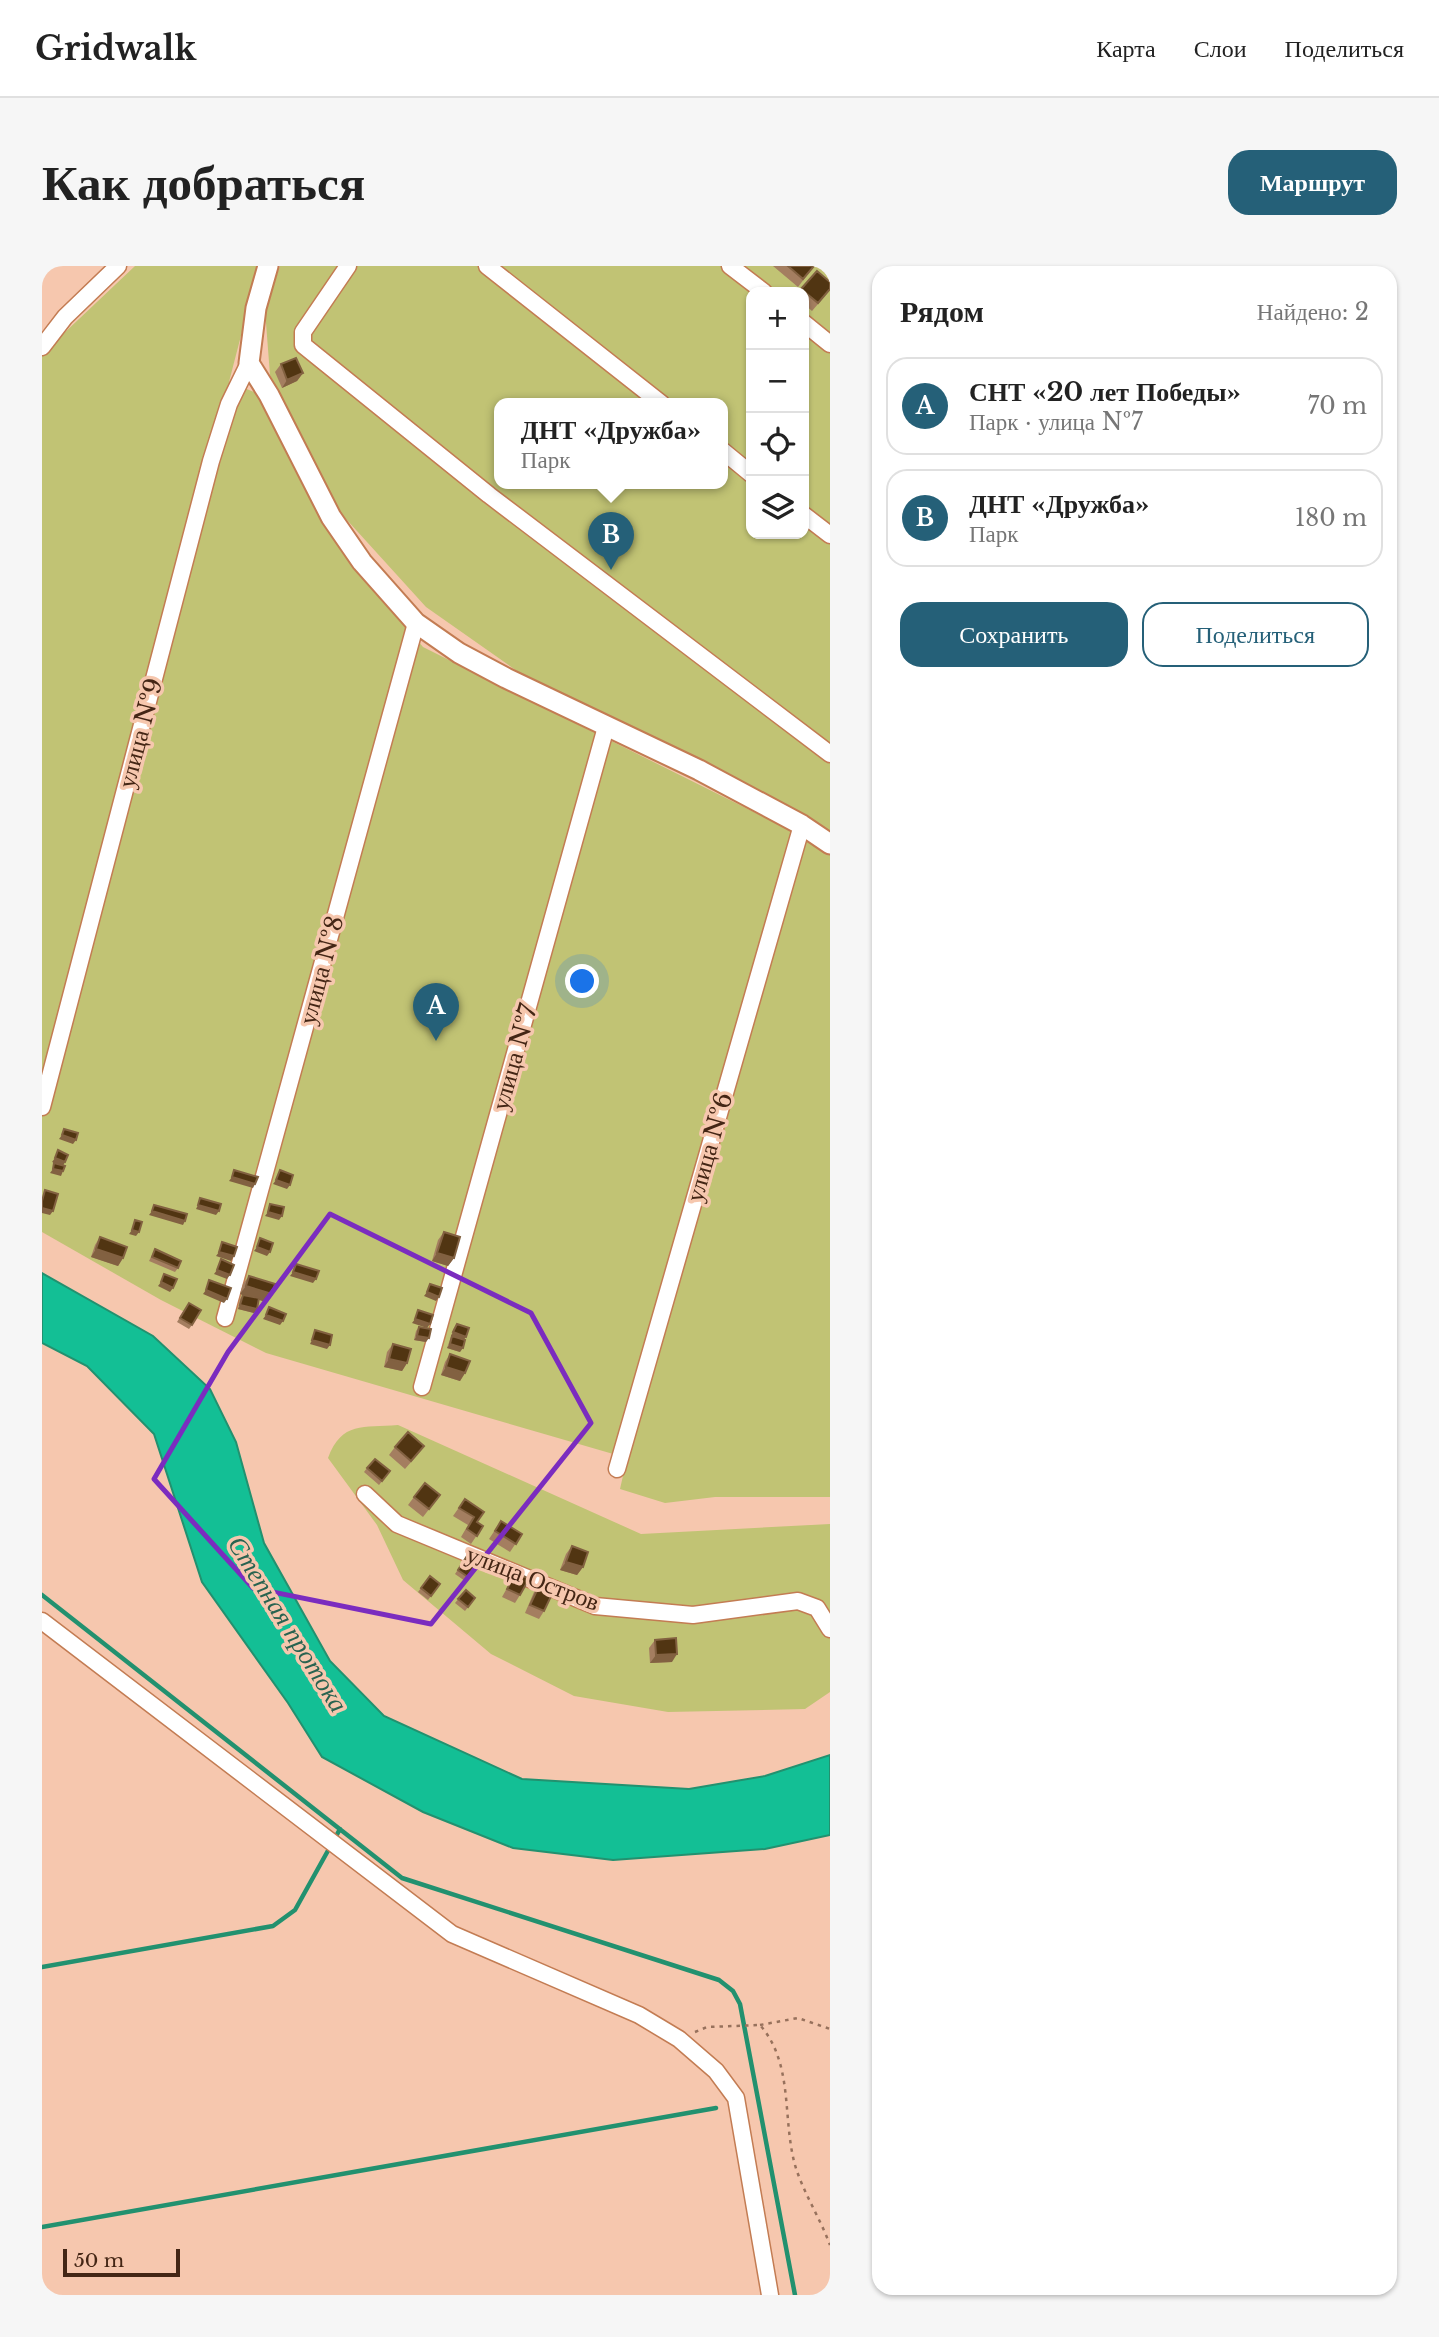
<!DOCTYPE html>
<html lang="ru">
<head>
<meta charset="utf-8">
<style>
  body { margin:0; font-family:"Libre Baskerville",serif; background:#f6f6f6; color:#222 }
  .controls { position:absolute; right:21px; top:21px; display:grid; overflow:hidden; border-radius:14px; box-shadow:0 2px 5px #0004 }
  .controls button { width:63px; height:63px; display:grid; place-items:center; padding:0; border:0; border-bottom:2px solid #e0e0e0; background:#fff; color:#222; font:35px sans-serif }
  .scale { position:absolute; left:21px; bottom:18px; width:117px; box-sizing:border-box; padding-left:7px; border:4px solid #442615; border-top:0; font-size:19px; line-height:24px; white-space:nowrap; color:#442615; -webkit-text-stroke:5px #f6c7ae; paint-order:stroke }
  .you { position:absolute; left:541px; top:716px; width:24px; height:24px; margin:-18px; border:5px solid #fff; border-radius:50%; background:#1a73e8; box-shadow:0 0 0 10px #1a73e833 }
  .badge { display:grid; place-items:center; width:46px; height:46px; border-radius:50%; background:#256078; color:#fff; font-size:23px; font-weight:700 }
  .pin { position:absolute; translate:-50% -58px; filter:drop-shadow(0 2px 4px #0008) }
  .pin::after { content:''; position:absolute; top:37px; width:24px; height:21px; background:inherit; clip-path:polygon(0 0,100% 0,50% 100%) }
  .popup { position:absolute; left:452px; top:132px; width:234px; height:91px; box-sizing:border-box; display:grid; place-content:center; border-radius:14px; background:#fff; filter:drop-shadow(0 2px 5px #0005); font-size:23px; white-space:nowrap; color:#767676 }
  .popup b { font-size:26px; color:#222 }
  .popup::after { content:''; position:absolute; left:50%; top:100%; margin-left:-14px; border:14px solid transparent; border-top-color:#fff }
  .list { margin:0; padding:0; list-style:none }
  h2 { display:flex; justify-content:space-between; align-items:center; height:91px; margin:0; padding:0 28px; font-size:30px }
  h2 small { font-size:23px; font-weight:400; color:#767676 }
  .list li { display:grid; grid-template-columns:46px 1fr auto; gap:21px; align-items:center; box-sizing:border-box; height:98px; margin:0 14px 14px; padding:0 14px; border:2px solid #e0e0e0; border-radius:21px }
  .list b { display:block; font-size:26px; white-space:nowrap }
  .list p { margin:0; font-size:23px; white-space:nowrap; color:#767676 }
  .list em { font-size:23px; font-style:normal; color:#767676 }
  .actions { display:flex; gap:14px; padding:21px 28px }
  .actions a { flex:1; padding:16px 0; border:2px solid #256078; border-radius:21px; text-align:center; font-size:24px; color:#256078 }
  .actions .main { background:#256078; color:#fff }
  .icon { flex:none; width:38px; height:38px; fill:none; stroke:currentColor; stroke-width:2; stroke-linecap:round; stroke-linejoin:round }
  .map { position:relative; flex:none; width:788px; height:2029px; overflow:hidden; border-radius:21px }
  header { display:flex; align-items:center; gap:42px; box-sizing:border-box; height:98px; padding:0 35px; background:#fff; border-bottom:2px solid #e0e0e0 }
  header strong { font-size:33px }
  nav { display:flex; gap:38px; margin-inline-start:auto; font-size:24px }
  .intro { display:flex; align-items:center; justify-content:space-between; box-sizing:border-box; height:168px; padding:0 42px }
  h1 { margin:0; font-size:49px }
  .button { padding:18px 32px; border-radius:21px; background:#256078; color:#fff; font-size:24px; font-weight:700 }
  main { display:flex; gap:42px; padding:0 42px }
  aside { flex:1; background:#fff; border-radius:21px; box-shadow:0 2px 5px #0004 }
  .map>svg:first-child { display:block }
</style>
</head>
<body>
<header>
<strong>Gridwalk</strong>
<nav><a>Карта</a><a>Слои</a><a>Поделиться</a></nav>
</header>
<div class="intro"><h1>Как добраться</h1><a class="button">Маршрут</a></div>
<main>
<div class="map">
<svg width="788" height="2029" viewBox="0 0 788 2029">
  <rect width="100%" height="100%" fill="#f6c7ae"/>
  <!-- green -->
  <path fill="#c1c374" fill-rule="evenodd" d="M 93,0 L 217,0 L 187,116 L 217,128 L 334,325 L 381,381 L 788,584 L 788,1231 L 673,1231 L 623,1237 L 578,1223 L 585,1192 L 224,1087 L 119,1034 L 0,966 L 0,88 Z
    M 238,0 L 788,0 L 788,570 L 717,525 L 475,405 L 384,341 L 295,243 L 228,109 L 223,44 ZM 709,26 L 762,26 L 762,268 L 709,268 ZM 457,138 L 681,138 L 681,218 L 457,218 Z
    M 356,1159 L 599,1268 L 788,1258 L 788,1426 L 763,1443 L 626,1446 L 532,1430 L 449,1388 L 361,1314 L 335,1259 L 286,1192 C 300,1155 321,1162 356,1159 Z"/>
  <!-- water -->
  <path fill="#13bf95" stroke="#22916f" stroke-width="2" d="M 0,1007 L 111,1070 L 168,1123 L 194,1176 L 222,1277 L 288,1395 L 342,1450 L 480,1513 L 647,1523 L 723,1510 L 788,1489 L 788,1569 L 723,1583 L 571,1594 L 471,1582 L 381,1546 L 280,1491 L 246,1437 L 160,1316 L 112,1168 L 45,1100 L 0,1077 Z"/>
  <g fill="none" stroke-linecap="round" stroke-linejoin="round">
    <!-- stream -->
    <path stroke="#22916f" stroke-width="4.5" d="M 0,1329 L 360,1612 L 677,1714 L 691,1725 L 698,1738 L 753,2029
      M 0,1701 L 231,1660 L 253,1644 L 298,1563
      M 0,1961 L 674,1842"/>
    <!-- minor casing -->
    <g stroke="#c37c53" stroke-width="19">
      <path id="minor" d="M 306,0 L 261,66 L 261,79 L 447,229 L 788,488
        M 445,0 L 620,138
        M 688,0 L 722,26
        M 762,57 L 788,78
        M 0,81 L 23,51 L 76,0
        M 681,185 L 709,208
        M 762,249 L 788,269
        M 0,841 L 169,195 L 187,138 L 207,97
        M 183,1052 L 374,357
        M 380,1121 L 564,461
        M 575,1203 L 760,559
        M 323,1228 L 355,1258 L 553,1340 L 651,1349 L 756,1335 L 775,1342 L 788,1363
        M 0,1355 L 410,1668 L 597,1749 L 637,1773 L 674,1805 L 694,1832 L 728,2029"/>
    </g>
    <!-- tertiary casing -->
    <g stroke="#c37c53" stroke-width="23">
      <path id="tertiary" d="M 226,0 L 214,42 L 207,97 L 227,129 L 289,251 L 320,296 L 374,357 L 417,387 L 464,412 L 657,504 L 760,559 L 788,578"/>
    </g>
    <!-- path -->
    <path stroke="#97715c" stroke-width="2.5" stroke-dasharray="3.5 5" stroke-linecap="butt" d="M 718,1759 L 756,1752 L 788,1763
      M 653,1766 L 665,1761 L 718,1759 C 752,1798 740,1852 753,1899 C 761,1926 778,1952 788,1979"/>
    <!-- minor -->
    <use href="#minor" stroke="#fff" stroke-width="16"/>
    <!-- tertiary -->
    <use href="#tertiary" stroke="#fff" stroke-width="19"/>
  </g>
  <!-- wall -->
  <path fill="#a47e60" d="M 731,0 L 772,0 L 756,21 Z
    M 788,16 L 788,24 L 770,45 L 762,38 L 762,26 L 757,26 L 759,23 Z
    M 239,98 L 261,107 L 255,115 L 240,122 L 233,106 Z
    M 402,966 L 412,992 L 406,1000 L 390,995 L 396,974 Z
    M 58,971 L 81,992 L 76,1000 L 49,991 L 53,979 Z
    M 113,983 L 136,1002 L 133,1006 L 107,995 Z
    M 207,1010 L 230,1028 L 224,1036 L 217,1034 L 215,1043 L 212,1047 L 196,1043 L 198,1033 L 201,1029 L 198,1028 L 201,1018 Z
    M 147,1037 L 150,1059 L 147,1063 L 135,1056 Z
    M 415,1058 L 422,1074 L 418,1086 L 405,1082 L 412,1062 Z
    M 377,1061 L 384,1076 L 372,1074 L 374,1065 Z
    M 351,1078 L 365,1097 L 360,1105 L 342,1101 L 345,1086 Z
    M 408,1088 L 423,1107 L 418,1115 L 399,1109 L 403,1096 Z
    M 353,1181 L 376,1188 L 363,1203 L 347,1189 Z
    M 325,1202 L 348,1205 L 337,1219 L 322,1206 Z
    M 398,1229 L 381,1251 L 366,1239 L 372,1231 Z
    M 423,1233 L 435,1256 L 441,1260 L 429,1278 L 419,1271 L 426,1259 L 411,1250 Z
    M 459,1255 L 480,1268 L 468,1286 L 447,1273 Z
    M 530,1280 L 541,1301 L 535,1309 L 518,1304 L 524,1288 Z
    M 425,1290 L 435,1297 L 423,1315 L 413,1308 Z
    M 474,1306 L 478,1329 L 473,1337 L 460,1331 Z
    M 388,1310 L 398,1318 L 386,1334 L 376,1326 Z
    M 498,1318 L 502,1345 L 497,1353 L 483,1347 L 492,1326 Z
    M 424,1324 L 433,1332 L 423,1345 L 413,1337 Z
    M 613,1374 L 630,1396 L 608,1397 L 607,1382 Z"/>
  <!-- shaded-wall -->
  <path fill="#826141" d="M 261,107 L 255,115 L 240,122 L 245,114 Z
    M 20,869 L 34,874 L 31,878 L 17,873 Z
    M 13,892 L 23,896 L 21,900 L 10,896 Z
    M 11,903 L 21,905 L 19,910 L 8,907 Z
    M 190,911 L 213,918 L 211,922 L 187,915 Z
    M 234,914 L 248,919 L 245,923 L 231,918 Z
    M 156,939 L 177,945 L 174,949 L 154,943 Z
    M 0,942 L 11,945 L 8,949 L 0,947 Z
    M 110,945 L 143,955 L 141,959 L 107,949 Z
    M 226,946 L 240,950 L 237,954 L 223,950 Z
    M 90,964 L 97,966 L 94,970 L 87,968 Z
    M 215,981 L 228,986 L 225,990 L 212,985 Z
    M 54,983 L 81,992 L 76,1000 L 49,991 Z
    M 177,986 L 192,990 L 189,995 L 174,990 Z
    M 395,987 L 412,992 L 406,1000 L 390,995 Z
    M 175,1004 L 188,1009 L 185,1013 L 172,1008 Z
    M 251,1006 L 274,1013 L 271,1017 L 248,1010 Z
    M 119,1016 L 131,1022 L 128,1026 L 116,1020 Z
    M 204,1020 L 230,1028 L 224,1036 L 198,1028 Z
    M 164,1024 L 185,1033 L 182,1037 L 161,1028 Z
    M 385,1026 L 397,1031 L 394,1035 L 382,1030 Z
    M 198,1039 L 215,1043 L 212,1047 L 196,1043 Z
    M 224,1049 L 241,1055 L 238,1059 L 221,1053 Z
    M 373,1053 L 388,1058 L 385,1062 L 370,1057 Z
    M 411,1066 L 424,1071 L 421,1075 L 409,1070 Z
    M 375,1070 L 387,1072 L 384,1076 L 372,1074 Z
    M 270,1074 L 288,1079 L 285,1083 L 268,1078 Z
    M 408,1078 L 421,1082 L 418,1086 L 405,1082 Z
    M 347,1093 L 365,1097 L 360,1105 L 342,1101 Z
    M 404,1101 L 423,1107 L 418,1115 L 399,1109 Z
    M 524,1296 L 541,1301 L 535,1309 L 518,1304 Z
    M 635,1388 L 630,1396 L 608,1397 L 614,1389 Z"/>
  <!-- building -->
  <path fill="#513512" stroke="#826141" stroke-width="2" d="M 746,0 L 772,0 L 761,13 Z
    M 775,5 L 788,16 L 788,23 L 776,37 L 759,23 Z
    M 254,92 L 261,107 L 245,114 L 239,98 Z
    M 22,863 L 36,867 L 34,874 L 20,869 Z
    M 16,884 L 26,889 L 23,896 L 13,892 Z
    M 12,897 L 23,900 L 21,905 L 11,903 Z
    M 192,904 L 216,911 L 213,918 L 190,911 Z
    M 238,904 L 251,909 L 248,919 L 234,914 Z
    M 3,924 L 16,928 L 11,945 L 0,942 L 0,935 Z
    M 158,932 L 179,938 L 177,945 L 156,939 Z
    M 228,938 L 242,941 L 240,950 L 226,946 Z
    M 112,939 L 145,948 L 143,955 L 110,945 Z
    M 93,954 L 100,956 L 97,966 L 90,964 Z
    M 402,966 L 418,971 L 412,992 L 395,987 Z
    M 58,971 L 85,981 L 81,992 L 54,983 Z
    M 218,972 L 231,977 L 228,986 L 215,981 Z
    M 180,976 L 195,981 L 192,990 L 177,986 Z
    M 113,983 L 139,995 L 136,1002 L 110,991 Z
    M 179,993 L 192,999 L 188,1009 L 175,1004 Z
    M 254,998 L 277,1005 L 274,1013 L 251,1006 Z
    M 122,1008 L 135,1013 L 131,1022 L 119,1016 Z
    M 207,1010 L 233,1018 L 230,1028 L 204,1020 Z
    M 167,1014 L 189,1022 L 185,1033 L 164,1024 Z
    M 388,1018 L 400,1022 L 397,1031 L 385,1026 Z
    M 201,1029 L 217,1032 L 215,1043 L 198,1039 Z
    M 147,1037 L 159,1044 L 150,1059 L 138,1052 Z
    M 227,1041 L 244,1048 L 241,1055 L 224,1049 Z
    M 376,1044 L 391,1049 L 388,1058 L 373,1053 Z
    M 415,1058 L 427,1062 L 424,1071 L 411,1066 Z
    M 377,1061 L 389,1063 L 387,1072 L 375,1070 Z
    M 273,1064 L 290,1069 L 288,1079 L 270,1074 Z
    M 410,1070 L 423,1074 L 421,1082 L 408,1078 Z
    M 351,1078 L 369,1083 L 365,1097 L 347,1093 Z
    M 408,1088 L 428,1095 L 423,1107 L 404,1101 Z
    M 366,1166 L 382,1180 L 369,1195 L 353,1181 Z
    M 333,1193 L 348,1205 L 340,1215 L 325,1202 Z
    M 383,1217 L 398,1229 L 387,1243 L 372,1231 Z
    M 423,1233 L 442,1246 L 435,1256 L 441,1260 L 435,1270 L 425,1263 L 432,1251 L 417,1242 Z
    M 459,1255 L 480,1268 L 474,1278 L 453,1265 Z
    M 530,1280 L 546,1286 L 541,1301 L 524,1296 Z
    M 425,1290 L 435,1297 L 426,1311 L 416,1304 Z
    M 474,1306 L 487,1313 L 478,1329 L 465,1323 Z
    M 388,1310 L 398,1318 L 389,1330 L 379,1322 Z
    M 498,1318 L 512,1324 L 502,1345 L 488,1339 Z
    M 424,1324 L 433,1332 L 426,1341 L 416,1333 Z
    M 634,1372 L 635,1388 L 614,1389 L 613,1374 Z"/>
  <!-- marked area -->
  <path fill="none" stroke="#7b2cbf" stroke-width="5" stroke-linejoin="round" d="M 288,948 L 489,1047 L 549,1157 L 389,1358 L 211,1322 L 112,1213 L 186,1086 Z"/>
  <g text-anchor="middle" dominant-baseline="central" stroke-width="7" stroke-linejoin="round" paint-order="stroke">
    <!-- street labels -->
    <g font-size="24" fill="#442615" stroke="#f6c7ae">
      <text transform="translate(98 467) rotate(-75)">улица №9</text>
      <text transform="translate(279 704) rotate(-75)">улица №8</text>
      <text transform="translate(472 791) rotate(-74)">улица №7</text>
      <text transform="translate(667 881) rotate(-74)">улица №6</text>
      <text transform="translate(491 1312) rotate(21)">улица Остров</text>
    </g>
    <!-- water labels -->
    <g font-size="26" font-style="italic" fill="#296350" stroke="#f6c7ae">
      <text transform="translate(246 1358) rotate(58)">Степная протока</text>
    </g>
  </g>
</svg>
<div class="controls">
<button>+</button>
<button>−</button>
<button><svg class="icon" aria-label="locate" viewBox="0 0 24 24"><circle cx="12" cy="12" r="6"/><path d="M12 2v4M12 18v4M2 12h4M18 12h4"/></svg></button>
<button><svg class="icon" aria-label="layers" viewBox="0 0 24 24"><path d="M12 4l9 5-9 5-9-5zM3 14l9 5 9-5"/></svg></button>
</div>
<div class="scale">50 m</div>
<div class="you"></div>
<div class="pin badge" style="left:394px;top:775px">A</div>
<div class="pin badge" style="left:569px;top:304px">B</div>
<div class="popup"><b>ДНТ «Дружба»</b>Парк</div>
</div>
<aside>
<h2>Рядом<small>Найдено: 2</small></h2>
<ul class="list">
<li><span class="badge">A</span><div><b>СНТ «20 лет Победы»</b><p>Парк · улица №7</p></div><em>70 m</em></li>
<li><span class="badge">B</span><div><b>ДНТ «Дружба»</b><p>Парк</p></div><em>180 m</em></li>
</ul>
<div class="actions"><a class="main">Сохранить</a><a>Поделиться</a></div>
</aside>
</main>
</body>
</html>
